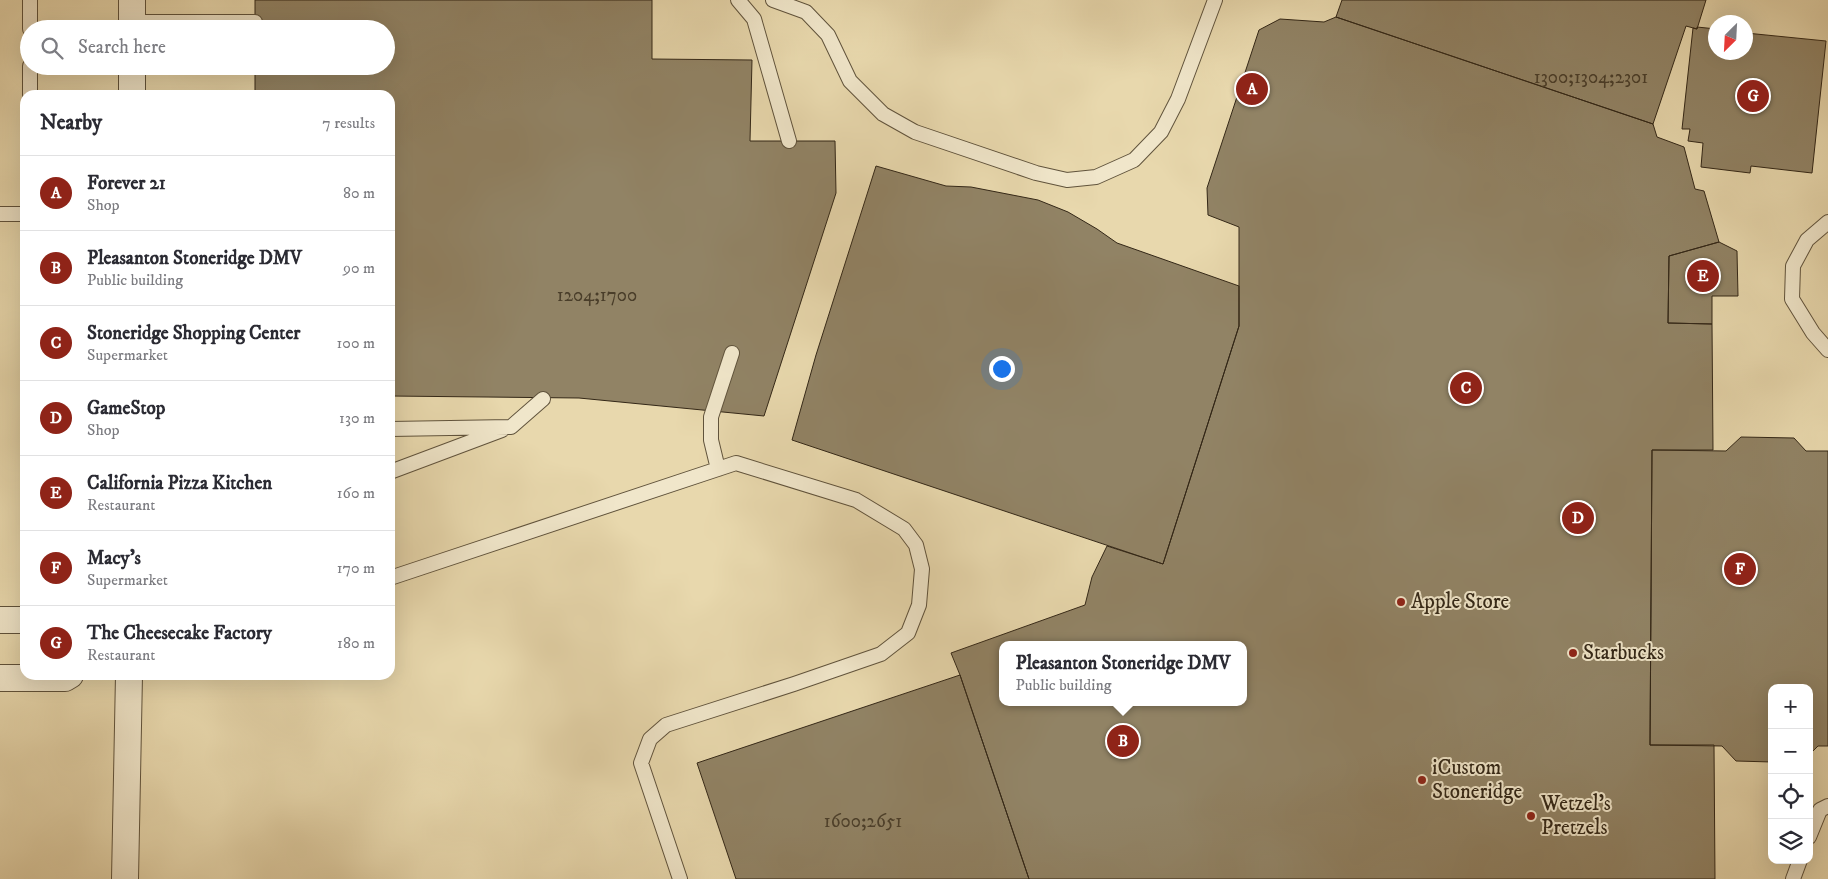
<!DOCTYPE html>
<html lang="en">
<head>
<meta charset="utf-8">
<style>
  body { margin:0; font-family:"IM FELL DW Pica",serif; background:#f7f7f7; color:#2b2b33 }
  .controls { position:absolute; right:15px; bottom:15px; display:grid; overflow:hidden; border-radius:10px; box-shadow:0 5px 20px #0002 }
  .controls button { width:45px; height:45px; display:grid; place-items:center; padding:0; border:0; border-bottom:1px solid #e1e1e2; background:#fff; color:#2b2b33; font:25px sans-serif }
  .compass { position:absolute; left:1708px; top:15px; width:45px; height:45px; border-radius:50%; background:#fff; box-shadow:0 5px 20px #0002; rotate:204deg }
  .you { position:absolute; left:1001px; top:368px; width:18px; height:18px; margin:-12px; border:4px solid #fff; border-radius:50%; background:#1a73e8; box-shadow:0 0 0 8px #1a73e833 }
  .badge { display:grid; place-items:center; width:32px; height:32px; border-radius:50%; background:#8f2418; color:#fff; font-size:16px; font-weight:700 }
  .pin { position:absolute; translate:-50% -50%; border:2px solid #fff; box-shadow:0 1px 5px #0006 }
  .popup { position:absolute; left:999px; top:641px; width:248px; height:65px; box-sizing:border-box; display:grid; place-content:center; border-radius:10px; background:#fff; filter:drop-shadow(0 1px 4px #0005); font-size:16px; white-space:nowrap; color:#7c7c81 }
  .popup b { font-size:19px; color:#2b2b33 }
  .popup::after { content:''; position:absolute; left:50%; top:100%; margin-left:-10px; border:10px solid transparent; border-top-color:#fff }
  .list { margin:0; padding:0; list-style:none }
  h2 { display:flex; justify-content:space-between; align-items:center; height:65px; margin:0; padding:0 20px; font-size:21px }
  h2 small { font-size:16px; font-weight:400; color:#7c7c81 }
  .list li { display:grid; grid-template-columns:32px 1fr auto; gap:15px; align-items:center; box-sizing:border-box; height:75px; padding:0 20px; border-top:1px solid #e1e1e2 }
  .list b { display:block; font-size:19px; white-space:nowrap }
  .list p { margin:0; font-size:16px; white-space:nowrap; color:#7c7c81 }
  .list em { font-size:16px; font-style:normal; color:#7c7c81 }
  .icon { flex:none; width:28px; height:28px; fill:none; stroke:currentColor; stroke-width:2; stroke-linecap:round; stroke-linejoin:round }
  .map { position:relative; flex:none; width:1828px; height:879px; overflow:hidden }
  .search { position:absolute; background:#fff; box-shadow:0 5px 20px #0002; left:20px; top:20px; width:375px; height:55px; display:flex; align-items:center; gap:12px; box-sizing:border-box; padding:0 18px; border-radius:28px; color:#7c7c81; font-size:19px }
  .panel { position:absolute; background:#fff; box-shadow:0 5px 20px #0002; left:20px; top:90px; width:375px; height:590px; border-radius:15px }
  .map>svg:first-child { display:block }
</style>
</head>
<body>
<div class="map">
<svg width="1828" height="879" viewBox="0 0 1828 879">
  <rect width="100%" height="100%" fill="#e8d8ad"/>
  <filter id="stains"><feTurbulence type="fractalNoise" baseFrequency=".004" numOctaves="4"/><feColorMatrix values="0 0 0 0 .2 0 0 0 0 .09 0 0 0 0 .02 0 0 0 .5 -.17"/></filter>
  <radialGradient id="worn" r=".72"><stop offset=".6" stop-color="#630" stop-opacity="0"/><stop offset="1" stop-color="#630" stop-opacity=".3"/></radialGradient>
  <!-- building -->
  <path fill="#918365" stroke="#332717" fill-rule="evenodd" d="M 255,0 L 652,0 L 652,59 L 752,60 L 750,141 L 835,141 L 836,193 L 764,416 L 579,398 L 390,396 L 390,95 L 255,95 L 255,66 L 386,66 L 386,29 L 255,29 Z
    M 1342,0 L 1706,0 L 1697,29 L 1686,26 L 1653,124 L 1336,17 Z
    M 1336,17 L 1653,124 L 1657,137 L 1684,147 L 1695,189 L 1704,191 L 1719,242 L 1669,256 L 1668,323 L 1712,324 L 1713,450 L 1652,450 L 1650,745 L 1714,745 L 1715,879 L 1029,879 L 960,675 L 951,653 L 1085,605 L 1092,577 L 1107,546 L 1163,564 L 1239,326 L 1239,227 L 1208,215 L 1207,188 L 1259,30 L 1280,19 L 1324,22 ZM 1003,645 L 1243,645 L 1243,702 L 1003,702 Z
    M 1697,27 L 1716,29 L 1716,52 L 1746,52 L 1746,33 L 1826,41 L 1812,173 L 1751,166 L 1750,173 L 1701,167 L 1703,143 L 1688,141 L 1690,129 L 1682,129 L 1693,28 L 1697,29 Z
    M 876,166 L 946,186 L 971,187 L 1038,200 L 1068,212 L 1097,229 L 1117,243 L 1239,286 L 1239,326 L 1163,564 L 792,440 L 816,355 Z
    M 1719,242 L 1737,251 L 1738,296 L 1712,296 L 1712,324 L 1668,323 L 1669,256 Z
    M 1741,437 L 1794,438 L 1806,451 L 1828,451 L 1828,746 L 1818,746 L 1809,755 L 1809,688 L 1772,688 L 1772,762 L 1736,761 L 1722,746 L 1650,745 L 1652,450 L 1726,451 Z
    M 960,675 L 1029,879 L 736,879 L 697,763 Z"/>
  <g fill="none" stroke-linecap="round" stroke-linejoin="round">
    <!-- lane casing -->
    <g stroke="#60533c" stroke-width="16">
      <path id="lane" d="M 738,0 L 754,19 L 789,141
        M 773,0 L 806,12 L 828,35 L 850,81 L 883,114 L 915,132 L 1036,173 L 1067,180 L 1096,177 L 1134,160 L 1161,132 L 1178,99 L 1215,0
        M 132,22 L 255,22
        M 30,29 L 30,0
        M 30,95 L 30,66
        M 0,214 L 25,214
        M 1828,222 L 1807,240 L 1793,266 L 1792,299 L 1813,333 L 1828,350
        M 390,429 L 511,427 L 543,399
        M 718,469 L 711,440 L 711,417 L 732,353
        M 390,472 L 502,430
        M 390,578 L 736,463 L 856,500 L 904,529 L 916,545 L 922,569 L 919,605 L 908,633 L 881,654 L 794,684 L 666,725 L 650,739 L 641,763 L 680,879
        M 1809,837 L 1820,810 L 1828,806
        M 1793,879 L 1800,860"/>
    </g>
    <!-- street casing -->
    <g stroke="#60533c" stroke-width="28">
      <path id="street" d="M 132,29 L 132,0
        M 132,95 L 132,66
        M 0,620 L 25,620
        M 0,678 L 65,678 L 70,675
        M 125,879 L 129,675"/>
    </g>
    <!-- lane -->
    <use href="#lane" stroke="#f0e6ca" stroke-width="14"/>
    <!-- street -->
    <use href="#street" stroke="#f0e6ca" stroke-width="26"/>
  </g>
  <!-- markers -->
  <g fill="#8f2418" stroke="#f0e6ca" stroke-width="2">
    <circle cx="1401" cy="602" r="5"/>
    <circle cx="1573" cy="653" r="5"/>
    <circle cx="1422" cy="780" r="5"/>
    <circle cx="1531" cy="816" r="5"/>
  </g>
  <g text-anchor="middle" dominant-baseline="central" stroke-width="4" stroke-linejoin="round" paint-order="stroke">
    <!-- number labels -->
    <g font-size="19" fill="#4a3e2a">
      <text x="1591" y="77">1300;1304;2301</text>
      <text x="597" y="295">1204;1700</text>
      <text x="863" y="821">1600;2651</text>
    </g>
    <!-- poi labels -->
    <g font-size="21" fill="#332717" stroke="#f0e6ca" text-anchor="start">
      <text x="1411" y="602">Apple Store</text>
      <text x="1583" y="653">Starbucks</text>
      <text x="1432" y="768">iCustom<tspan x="1432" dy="24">Stoneridge</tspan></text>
      <text x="1541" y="804">Wetzel's<tspan x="1541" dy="24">Pretzels</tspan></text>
    </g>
  </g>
  <rect width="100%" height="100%" filter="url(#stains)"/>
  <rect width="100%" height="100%" fill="url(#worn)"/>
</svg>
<div class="controls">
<button>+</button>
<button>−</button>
<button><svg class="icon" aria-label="locate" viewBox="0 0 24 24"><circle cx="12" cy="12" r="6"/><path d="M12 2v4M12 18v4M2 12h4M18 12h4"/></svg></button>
<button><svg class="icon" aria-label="layers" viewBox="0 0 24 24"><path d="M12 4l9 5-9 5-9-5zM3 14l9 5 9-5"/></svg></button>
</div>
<svg class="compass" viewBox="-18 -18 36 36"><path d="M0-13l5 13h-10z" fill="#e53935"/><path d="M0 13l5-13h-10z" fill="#7c7c81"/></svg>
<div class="you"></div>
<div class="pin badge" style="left:1252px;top:89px">A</div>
<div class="pin badge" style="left:1123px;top:741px">B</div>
<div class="popup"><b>Pleasanton Stoneridge DMV</b>Public building</div>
<div class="pin badge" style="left:1466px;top:388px">C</div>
<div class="pin badge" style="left:1578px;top:518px">D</div>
<div class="pin badge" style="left:1703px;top:276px">E</div>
<div class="pin badge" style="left:1740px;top:569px">F</div>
<div class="pin badge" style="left:1753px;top:96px">G</div>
<div class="search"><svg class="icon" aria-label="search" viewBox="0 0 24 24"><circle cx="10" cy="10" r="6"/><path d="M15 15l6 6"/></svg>Search here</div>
<section class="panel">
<h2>Nearby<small>7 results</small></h2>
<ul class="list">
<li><span class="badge">A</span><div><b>Forever 21</b><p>Shop</p></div><em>80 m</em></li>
<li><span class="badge">B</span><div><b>Pleasanton Stoneridge DMV</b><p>Public building</p></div><em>90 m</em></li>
<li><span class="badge">C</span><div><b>Stoneridge Shopping Center</b><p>Supermarket</p></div><em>100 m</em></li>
<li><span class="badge">D</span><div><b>GameStop</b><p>Shop</p></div><em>130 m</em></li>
<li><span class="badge">E</span><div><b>California Pizza Kitchen</b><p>Restaurant</p></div><em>160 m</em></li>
<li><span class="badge">F</span><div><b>Macy's</b><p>Supermarket</p></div><em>170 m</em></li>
<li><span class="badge">G</span><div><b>The Cheesecake Factory</b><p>Restaurant</p></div><em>180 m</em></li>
</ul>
</section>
</div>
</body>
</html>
